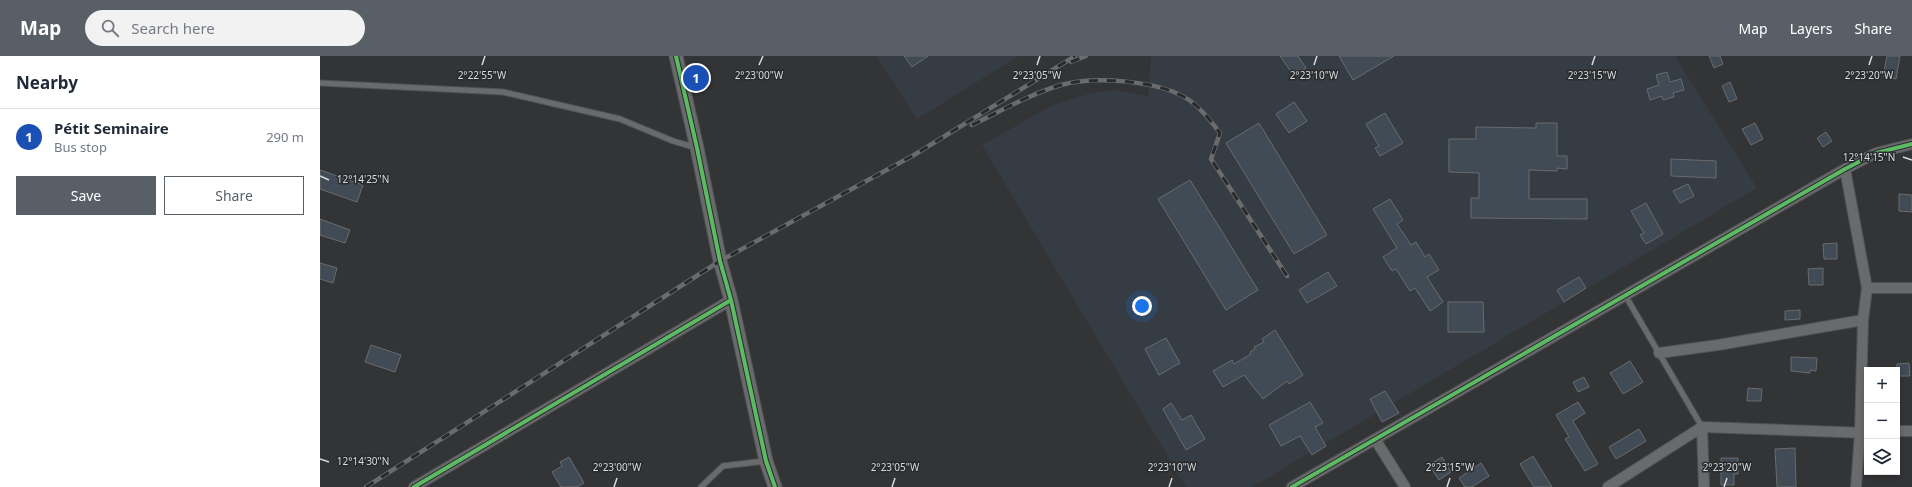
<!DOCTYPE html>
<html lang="en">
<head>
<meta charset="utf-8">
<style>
  body { margin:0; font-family:"Noto Sans",sans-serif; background:#f2f2f3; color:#1f2937 }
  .controls { position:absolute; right:12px; bottom:12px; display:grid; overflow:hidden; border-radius:0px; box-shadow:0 2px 6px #0003 }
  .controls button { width:36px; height:36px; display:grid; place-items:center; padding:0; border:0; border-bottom:1px solid #e0e1e3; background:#fff; color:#1f2937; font:20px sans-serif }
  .you { position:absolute; left:822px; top:250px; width:14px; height:14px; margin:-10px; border:3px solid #fff; border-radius:50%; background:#1a73e8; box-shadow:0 0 0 6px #1a73e833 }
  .badge { display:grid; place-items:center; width:26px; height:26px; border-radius:50%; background:#585f67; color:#fff; font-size:13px; font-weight:700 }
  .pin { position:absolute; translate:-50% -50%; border:2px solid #fff; box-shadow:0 1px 4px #0006 }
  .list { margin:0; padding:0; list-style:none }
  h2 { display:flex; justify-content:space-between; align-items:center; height:52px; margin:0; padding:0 16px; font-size:17px }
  h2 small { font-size:13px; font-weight:400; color:#747a83 }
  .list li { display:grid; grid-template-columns:26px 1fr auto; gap:12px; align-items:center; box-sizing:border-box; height:56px; padding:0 16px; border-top:1px solid #e0e1e3 }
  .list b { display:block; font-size:15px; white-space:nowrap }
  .list p { margin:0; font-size:13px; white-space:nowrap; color:#747a83 }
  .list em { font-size:13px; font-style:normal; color:#747a83 }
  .actions { display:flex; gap:8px; padding:12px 16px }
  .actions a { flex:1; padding:9px 0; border:1px solid #585f67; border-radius:0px; text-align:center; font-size:14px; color:#585f67 }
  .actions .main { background:#585f67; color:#fff }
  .icon { flex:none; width:22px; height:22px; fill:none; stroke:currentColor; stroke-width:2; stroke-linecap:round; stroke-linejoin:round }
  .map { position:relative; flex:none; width:1592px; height:431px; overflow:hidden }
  header { display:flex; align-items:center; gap:24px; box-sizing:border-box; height:56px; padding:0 20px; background:#585f67; color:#fff }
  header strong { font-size:19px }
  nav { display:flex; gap:22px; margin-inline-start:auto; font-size:14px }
  .search { width:280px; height:36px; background:#f2f2f3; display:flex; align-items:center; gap:10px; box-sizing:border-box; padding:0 14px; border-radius:22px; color:#747a83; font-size:15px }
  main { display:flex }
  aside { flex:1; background:#fff }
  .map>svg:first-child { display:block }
</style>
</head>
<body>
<header>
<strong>Map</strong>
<div class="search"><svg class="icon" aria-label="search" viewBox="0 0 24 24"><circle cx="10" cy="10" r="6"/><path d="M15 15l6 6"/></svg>Search here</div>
<nav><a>Map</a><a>Layers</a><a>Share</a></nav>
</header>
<main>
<aside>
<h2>Nearby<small></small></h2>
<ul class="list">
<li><span class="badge" style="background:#1a4fb4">1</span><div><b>Pétit Seminaire</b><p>Bus stop</p></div><em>290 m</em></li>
</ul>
<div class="actions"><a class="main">Save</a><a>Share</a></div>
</aside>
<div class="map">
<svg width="1592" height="431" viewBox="0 0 1592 431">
  <rect width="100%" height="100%" fill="#333436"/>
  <!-- built -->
  <path fill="#363c43" d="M 556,0 L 699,0 L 597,63 Z
    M 831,0 L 1355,0 L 1437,132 L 932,431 L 866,431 L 662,89 L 733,49 L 772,37 L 797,34 L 828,40 Z"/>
  <!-- building -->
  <path fill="#404b55" stroke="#6b6b6c" d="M 584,0 L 608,0 L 592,11 Z
    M 960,0 L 978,0 L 986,12 L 974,20 Z
    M 1019,0 L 1074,0 L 1033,24 Z
    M 1389,0 L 1400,0 L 1403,8 L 1394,12 Z
    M 1567,0 L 1580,0 L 1576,23 L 1563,20 Z
    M 1347,16 L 1350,26 L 1361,23 L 1364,34 L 1353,37 L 1354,41 L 1343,44 L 1342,40 L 1330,44 L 1327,33 L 1339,29 L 1336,19 Z
    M 1410,26 L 1417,43 L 1409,46 L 1402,30 Z
    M 974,46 L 987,65 L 969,77 L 956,58 Z
    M 1065,57 L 1083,87 L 1060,100 L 1055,92 L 1059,90 L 1046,68 Z
    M 939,67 L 1007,179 L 974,198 L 906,87 Z
    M 1216,67 L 1237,67 L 1237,100 L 1247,100 L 1247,113 L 1237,112 L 1237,115 L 1209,114 L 1209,143 L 1267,143 L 1267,163 L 1151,162 L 1151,142 L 1159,142 L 1159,117 L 1129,116 L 1129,83 L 1156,83 L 1156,71 L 1216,72 Z
    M 1435,67 L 1443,83 L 1431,89 L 1422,73 Z
    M 1506,76 L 1512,85 L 1503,91 L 1497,82 Z
    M 1351,103 L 1396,105 L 1396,122 L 1351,120 Z
    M 0,114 L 43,129 L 37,146 L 0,133 Z
    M 870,124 L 938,234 L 906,254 L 838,143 Z
    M 1368,128 L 1374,140 L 1360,147 L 1353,135 Z
    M 1579,138 L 1592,139 L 1592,156 L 1579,155 Z
    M 1070,143 L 1083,164 L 1077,168 L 1091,189 L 1096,186 L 1105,201 L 1109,198 L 1119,214 L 1107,221 L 1123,246 L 1110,255 L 1095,232 L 1090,235 L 1076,213 L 1072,215 L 1063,201 L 1077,192 L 1053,153 Z
    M 1326,147 L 1343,178 L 1326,188 L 1320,179 L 1324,177 L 1311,155 Z
    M 0,163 L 30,174 L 25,187 L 0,179 Z
    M 1517,187 L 1517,203 L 1504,203 L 1503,188 Z
    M 0,207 L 17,212 L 13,227 L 0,223 Z
    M 1503,212 L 1503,229 L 1489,229 L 1488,213 Z
    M 1008,216 L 1017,230 L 987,247 L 979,234 Z
    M 1259,221 L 1266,232 L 1244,246 L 1237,234 Z
    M 1128,246 L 1163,246 L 1164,276 L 1128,276 Z
    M 1480,254 L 1480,263 L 1465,264 L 1465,255 Z
    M 955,274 L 983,319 L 969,328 L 967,325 L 943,343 L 924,319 L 903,331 L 893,315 L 912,304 L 914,308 L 931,298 L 930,296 L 935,293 L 934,291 L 944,286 L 942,283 Z
    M 846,282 L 860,307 L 839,319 L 825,293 Z
    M 51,289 L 81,299 L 75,316 L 45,306 Z
    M 1471,301 L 1497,302 L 1496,315 L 1490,314 L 1490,317 L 1471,315 Z
    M 1310,305 L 1323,326 L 1303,338 L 1290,317 Z
    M 1589,307 L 1590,320 L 1577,320 L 1577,308 Z
    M 1264,321 L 1269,331 L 1258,336 L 1253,326 Z
    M 1428,332 L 1442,333 L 1441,345 L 1427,345 Z
    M 1065,335 L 1079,357 L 1062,366 L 1050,343 Z
    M 990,346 L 1003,367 L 995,371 L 1006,390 L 992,399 L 980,380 L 961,390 L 949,369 Z
    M 1258,346 L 1265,357 L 1253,365 L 1278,408 L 1265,415 L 1245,383 L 1249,381 L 1236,359 Z
    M 851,347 L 862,364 L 871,359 L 885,383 L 866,394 L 843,353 Z
    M 1319,373 L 1326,385 L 1296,403 L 1289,391 Z
    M 1475,392 L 1476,431 L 1457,431 L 1455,393 Z
    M 1213,400 L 1232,431 L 1214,431 L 1200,408 Z
    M 249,401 L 264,427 L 257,431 L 241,431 L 232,416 L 242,410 L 240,406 Z
    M 1122,401 L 1131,416 L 1119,424 L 1109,409 Z
    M 1401,402 L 1418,402 L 1418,418 L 1414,418 L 1414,429 L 1401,429 Z
    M 1161,407 L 1169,420 L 1152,431 L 1145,431 L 1139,422 Z"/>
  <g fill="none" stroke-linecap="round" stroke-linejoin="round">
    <!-- service casing -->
    <g stroke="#515253" stroke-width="7">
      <path id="service" d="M 0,27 L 183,36 L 300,63 L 353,85 L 377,92
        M 1305,239 L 1382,371
        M 381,431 L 403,410 L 445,405"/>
    </g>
    <!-- minor casing -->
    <g stroke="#515253" stroke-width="12">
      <path id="minor" d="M 1525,113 L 1547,232 L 1543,264 L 1540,377 L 1536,431
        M 1547,232 L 1592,232
        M 1339,297 L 1398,289 L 1543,264
        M 1382,371 L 1384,431
        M 1577,375 L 1592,375
        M 1055,383 L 1085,431
        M 94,431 L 411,244
        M 972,431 L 1525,113 L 1556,97 L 1592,88
        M 1288,431 L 1382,371 L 1547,377"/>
    </g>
    <!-- tertiary casing -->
    <g stroke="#515253" stroke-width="15">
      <path id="tertiary" d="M 356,0 L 377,92 L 400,205 L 411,244 L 446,405 L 455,431"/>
    </g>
    <!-- service -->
    <use href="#service" stroke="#696a6b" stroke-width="5"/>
    <!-- minor -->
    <use href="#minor" stroke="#696a6b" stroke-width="10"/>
    <!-- tertiary -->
    <use href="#tertiary" stroke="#696a6b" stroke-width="13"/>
    <!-- rail casing -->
    <g stroke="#6a6b6c" stroke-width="4.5">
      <path id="rail" d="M 751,6 L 766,0
        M 652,69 C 681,55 710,38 741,29 C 774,20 840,24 869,44 C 881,52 891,65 900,77 L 891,103 L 967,220
        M 46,431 L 400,205 L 594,99 L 755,0"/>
    </g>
    <!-- rail -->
    <use href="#rail" stroke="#282a2d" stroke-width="3" stroke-dasharray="9" stroke-linecap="butt"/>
    <!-- cycleway casing -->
    <g stroke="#282a2d" stroke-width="6">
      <path id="cycleway" d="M 356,0 L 377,92 L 400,205 L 411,244 L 446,405 L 455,431
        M 94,431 L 411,244
        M 972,431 L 1525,113 L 1556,97 L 1592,88"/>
    </g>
    <!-- cycleway -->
    <use href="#cycleway" stroke="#5cba63" stroke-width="4"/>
  </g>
  <!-- ticks -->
  <path fill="none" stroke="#d8dadb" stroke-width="1.5" d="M 162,9 L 165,0M 439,9 L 443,0M 717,9 L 720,0M 994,9 L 997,0M 1272,9 L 1275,0M 1549,9 L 1552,0M 1583,101 L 1592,104M 0,120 L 9,124M 0,403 L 9,406M 294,431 L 297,422M 572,431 L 575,422M 849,431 L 852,422M 1127,431 L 1130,422M 1404,431 L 1407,422"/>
  <g font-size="10" text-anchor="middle" fill="#d8dadb" stroke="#282a2d" stroke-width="3" stroke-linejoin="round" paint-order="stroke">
    <text x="717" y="23">2°23'05"W</text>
    <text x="994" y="23">2°23'10"W</text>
    <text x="1272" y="23">2°23'15"W</text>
    <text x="1549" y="23">2°23'20"W</text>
    <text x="162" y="23">2°22'55"W</text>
    <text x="439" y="23">2°23'00"W</text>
    <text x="1549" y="105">12°14'15"N</text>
    <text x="43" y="127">12°14'25"N</text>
    <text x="43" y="409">12°14'30"N</text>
    <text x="297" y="415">2°23'00"W</text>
    <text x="575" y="415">2°23'05"W</text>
    <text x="852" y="415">2°23'10"W</text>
    <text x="1130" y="415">2°23'15"W</text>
    <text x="1407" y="415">2°23'20"W</text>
  </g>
</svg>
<div class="controls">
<button>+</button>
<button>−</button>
<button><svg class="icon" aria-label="layers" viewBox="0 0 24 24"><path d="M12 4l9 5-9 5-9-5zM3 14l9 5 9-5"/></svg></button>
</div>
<div class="you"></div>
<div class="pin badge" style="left:376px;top:22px;background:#1a4fb4">1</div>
</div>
</main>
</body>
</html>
